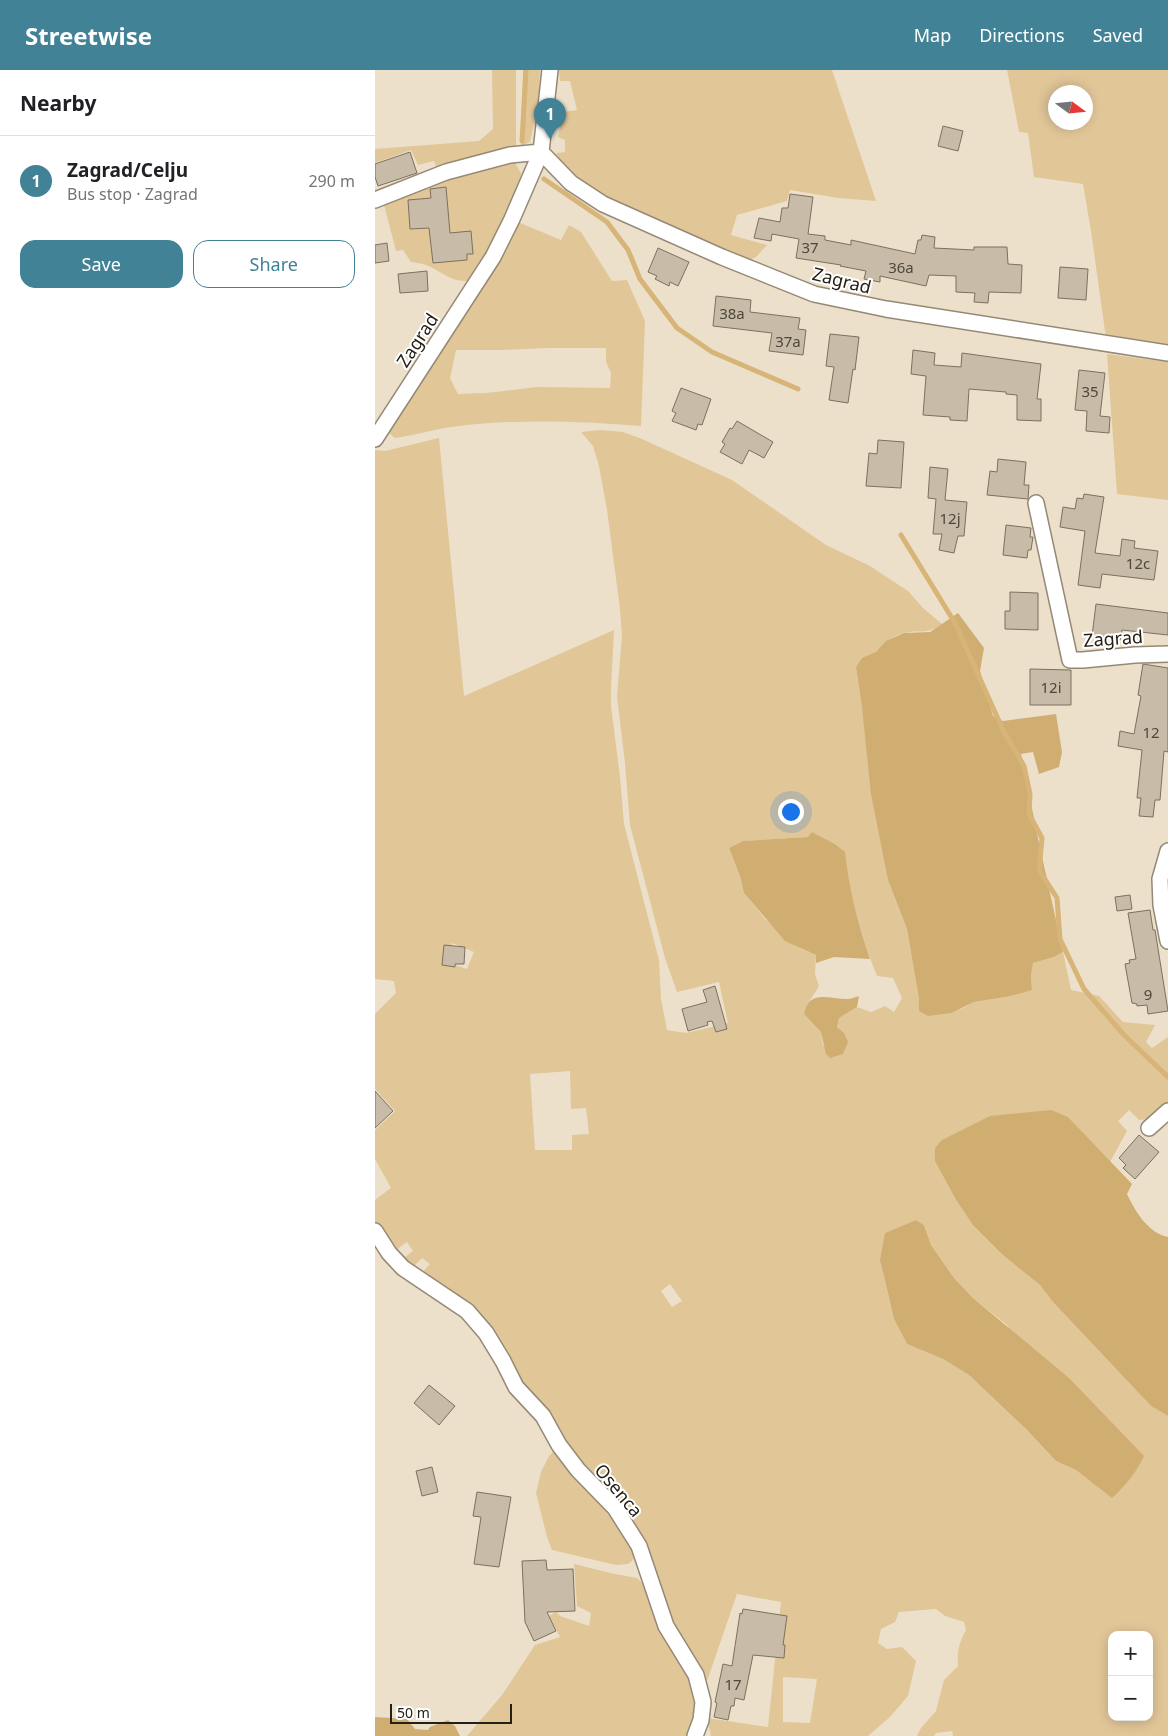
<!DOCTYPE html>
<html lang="en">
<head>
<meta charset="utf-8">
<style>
  body { margin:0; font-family:"Noto Sans",sans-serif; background:#f6f6f6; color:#202124 }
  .controls { position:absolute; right:15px; bottom:15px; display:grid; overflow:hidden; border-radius:10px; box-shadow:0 2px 12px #0003 }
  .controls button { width:45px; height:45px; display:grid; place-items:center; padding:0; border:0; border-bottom:1px solid #e0e0e0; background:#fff; color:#202124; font:25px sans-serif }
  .compass { position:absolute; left:673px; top:15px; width:45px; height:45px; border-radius:50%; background:#fff; box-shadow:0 2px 12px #0003; rotate:105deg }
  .scale { position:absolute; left:15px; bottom:12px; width:122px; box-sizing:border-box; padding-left:5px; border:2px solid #242018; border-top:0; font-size:14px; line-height:18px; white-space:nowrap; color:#242018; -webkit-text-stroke:4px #fff; paint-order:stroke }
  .you { position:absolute; left:415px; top:741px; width:18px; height:18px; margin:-12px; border:4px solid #fff; border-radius:50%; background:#1a73e8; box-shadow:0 0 0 8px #1a73e833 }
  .badge { display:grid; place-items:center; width:32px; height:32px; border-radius:50%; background:#428296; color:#fff; font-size:16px; font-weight:700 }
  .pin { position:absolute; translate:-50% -41px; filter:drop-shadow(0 1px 2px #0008) }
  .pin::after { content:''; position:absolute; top:26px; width:18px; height:15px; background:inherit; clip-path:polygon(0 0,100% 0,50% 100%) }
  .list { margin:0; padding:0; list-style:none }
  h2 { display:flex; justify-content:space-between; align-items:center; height:65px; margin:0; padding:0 20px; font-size:21px }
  h2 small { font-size:16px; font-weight:400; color:#757577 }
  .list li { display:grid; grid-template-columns:32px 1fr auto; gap:15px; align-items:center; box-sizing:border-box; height:90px; padding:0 20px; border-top:1px solid #e0e0e0 }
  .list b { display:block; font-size:19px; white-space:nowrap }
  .list p { margin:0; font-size:16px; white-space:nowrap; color:#757577 }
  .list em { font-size:16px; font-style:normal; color:#757577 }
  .actions { display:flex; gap:10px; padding:15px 20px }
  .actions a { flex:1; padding:11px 0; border:1px solid #428296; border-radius:15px; text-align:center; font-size:18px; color:#428296 }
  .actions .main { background:#428296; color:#fff }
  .map { position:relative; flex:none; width:793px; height:1666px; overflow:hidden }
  header { display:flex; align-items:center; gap:30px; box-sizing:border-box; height:70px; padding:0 25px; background:#428296; color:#fff }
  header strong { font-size:24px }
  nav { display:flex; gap:28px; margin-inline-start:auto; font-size:18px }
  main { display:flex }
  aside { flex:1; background:#fff }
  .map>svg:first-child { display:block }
</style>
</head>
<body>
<header>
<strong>Streetwise</strong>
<nav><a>Map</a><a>Directions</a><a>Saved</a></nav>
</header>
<main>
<aside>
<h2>Nearby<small></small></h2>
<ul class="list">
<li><span class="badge">1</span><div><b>Zagrad/Celju</b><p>Bus stop · Zagrad</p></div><em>290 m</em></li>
</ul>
<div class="actions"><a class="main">Save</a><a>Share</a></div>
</aside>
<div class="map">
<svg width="793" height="1666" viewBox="0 0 793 1666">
  <rect width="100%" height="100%" fill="#ece0cb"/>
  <!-- green -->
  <path fill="#e1c698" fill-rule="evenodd" d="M 117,0 L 141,0 L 141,76 L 124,79 L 63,101 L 59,91 L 43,95 L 36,80 L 0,93 L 0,79 L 104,71 L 118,59 Z
    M 148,0 L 165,0 L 163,35 L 155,72 L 146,76 Z
    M 184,0 L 457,0 L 501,131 L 463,128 L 415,120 L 412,131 L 362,145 L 356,165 L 392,175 L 381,187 L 372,191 L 224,123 L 193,104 L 181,83 L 190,82 L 190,70 L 183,67 L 188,42 L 202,40 L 195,11 L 185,11 Z
    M 632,0 L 793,0 L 793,278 L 731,268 L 716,161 L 708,114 L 659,107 L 653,63 L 644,62 ZM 680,22 L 710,22 L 710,52 L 680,52 Z
    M 121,93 L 140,93 L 146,103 C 144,133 112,184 95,211 C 71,211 71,203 51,195 C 47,193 41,193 36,192 L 28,180 L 21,181 L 8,131 L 32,120 Z
    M 143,152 L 186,170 L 194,155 L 206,162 L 237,211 L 252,210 L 270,251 L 266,356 C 206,351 144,349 84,356 C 63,358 41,365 20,368 L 13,362 L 105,220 ZM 172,278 L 231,278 L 231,292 L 236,303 L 235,318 L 162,317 L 111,323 L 83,324 L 75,308 L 81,280 L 127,280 Z
    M 732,284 L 793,292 L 793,430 L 742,424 Z
    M 227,360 L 248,362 L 267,369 L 357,410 L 451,475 L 495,496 L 533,521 L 548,538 L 567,554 C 549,566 546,559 529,563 C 515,567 512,572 502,581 C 494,589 490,585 481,597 L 513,810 L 532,859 L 544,929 L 544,941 L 586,939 L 599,932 L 636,926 L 657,919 L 656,905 L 658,893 L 679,887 L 688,882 L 696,920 L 724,926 L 748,952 L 780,955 L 771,972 L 777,978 L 793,967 L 793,1032 L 774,1049 L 764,1050 L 754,1040 L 743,1051 L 752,1061 L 735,1092 L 693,1047 L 560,1078 L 560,1090 L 580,1128 L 629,1186 L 665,1215 L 678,1232 L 776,1336 L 793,1346 L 793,1666 L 578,1666 L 577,1661 L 561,1663 L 559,1666 L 542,1666 L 546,1658 L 561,1641 L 569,1610 L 583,1596 C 582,1582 584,1572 591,1560 L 589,1552 L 570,1546 L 561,1539 L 524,1542 L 520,1552 L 506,1559 L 503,1573 L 512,1579 L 527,1577 L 541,1591 L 533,1626 L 515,1647 L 493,1666 L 336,1666 L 332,1648 L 393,1657 L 406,1532 L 362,1524 L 332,1611 L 326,1611 L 302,1567 L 273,1494 L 148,1320 L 129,1281 L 45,1205 L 55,1194 L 47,1188 L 35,1200 L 26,1190 L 38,1181 L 32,1172 L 17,1183 L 0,1155 L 0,1130 L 16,1118 L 0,1089 L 0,1060 L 20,1041 L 0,1019 L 0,944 L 21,923 L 19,911 L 0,909 L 0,380 L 10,381 L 64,368 L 89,626 L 239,560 L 236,618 L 236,636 L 245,707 L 249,754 L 284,890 L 286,929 L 292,960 L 311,963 L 353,953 L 344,912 L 302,922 L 290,888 L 255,755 L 250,693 L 242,627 L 247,565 L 245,539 L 232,440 L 224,396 L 218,376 L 206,362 ZM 437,762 L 460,774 L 469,782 C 475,825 486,867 502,906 L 518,908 L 527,928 L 519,942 L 510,936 L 496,942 L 482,937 L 464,948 L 462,957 L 469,963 L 448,975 L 446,962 L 429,944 C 431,933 439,926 444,916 L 440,904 L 441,885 L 427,879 L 390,849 L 369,823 L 365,806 L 354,778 L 368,771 L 434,767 ZM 77,873 L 99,882 L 92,899 L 71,892 ZM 195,1001 L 196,1039 L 211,1038 L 214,1064 L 197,1065 L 197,1080 L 160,1080 L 155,1004 ZM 541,1150 L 549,1155 L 556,1175 L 579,1208 L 598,1228 L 632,1255 L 737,1427 L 701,1400 L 681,1391 L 652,1360 L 594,1305 L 568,1289 L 532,1274 L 519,1249 L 508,1202 L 510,1163 ZM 295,1214 L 307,1231 L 297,1237 L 286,1221 ZM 737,1565 L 774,1565 L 774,1647 L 737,1647 ZM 408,1607 L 442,1609 L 435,1653 L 408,1652 Z
    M 182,1378 L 238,1442 L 261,1482 L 257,1491 L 253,1494 L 241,1495 L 177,1480 L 172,1467 L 161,1423 L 166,1402 L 174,1386 Z
    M 199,1494 L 240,1504 L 262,1508 L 273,1519 L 309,1591 L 323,1627 L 316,1666 L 92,1666 L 127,1625 L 160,1575 L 185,1567 L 174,1546 L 181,1542 L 185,1546 L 214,1556 L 216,1543 L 202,1536 Z"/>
  <!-- forest -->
  <path fill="#d0ad70" d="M 583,543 L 609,578 L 605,601 L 618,646 L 628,651 L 681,644 L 687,682 L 684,697 L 664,704 L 658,682 L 646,684 L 664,773 L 688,882 L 679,887 L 658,893 L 656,905 L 657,920 L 636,926 L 599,932 L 576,943 L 553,946 L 544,941 L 544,929 L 532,859 L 513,810 L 496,724 L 487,637 L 481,597 L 487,588 L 501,582 L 511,571 L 529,563 L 555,562 Z
    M 437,762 L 460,774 L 470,782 C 474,819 483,854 495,889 L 459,887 L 441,893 L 441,885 L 410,871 L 369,823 L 365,806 L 354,778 L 368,771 L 433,767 Z
    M 484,926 L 482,937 L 464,948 L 462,957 L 469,963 L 473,972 L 468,984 L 455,988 L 451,984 L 446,962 L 429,944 C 434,919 453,929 472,929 C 476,929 480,927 484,926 Z
    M 676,1040 L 693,1047 L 757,1114 L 752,1124 C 760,1141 773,1163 793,1167 L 793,1346 L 776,1336 L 678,1232 L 665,1215 L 629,1186 L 598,1155 L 580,1128 L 560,1091 L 560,1078 L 567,1070 L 615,1046 Z
    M 541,1150 L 549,1155 L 556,1175 L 579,1208 L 598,1228 L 694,1308 L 769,1386 C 761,1403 751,1415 737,1428 L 701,1400 L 681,1391 L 652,1360 L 594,1305 L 568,1289 L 532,1274 L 519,1249 L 508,1202 L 505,1190 L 510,1163 Z
    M 0,1647 L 32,1649 L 40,1659 L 53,1660 L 55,1657 L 73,1650 L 80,1656 L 85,1666 L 0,1666 Z"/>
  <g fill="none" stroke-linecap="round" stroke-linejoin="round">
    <!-- stream -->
    <path stroke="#d7b477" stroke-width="5" d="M 147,71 L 151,0
      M 169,109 L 232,152 L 253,180 L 265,209 L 302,258 L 337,282 L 423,319
      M 526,465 L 580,553 L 628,660 L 649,696 L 655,724 L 654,744 L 667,768 L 664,800 L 682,828 L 685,869 L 709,919 L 749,965 L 793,1007"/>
  </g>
  <!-- building -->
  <path fill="#c8bba7" stroke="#7c715e" d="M 568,56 L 588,61 L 583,81 L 563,76 Z
    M 35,82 L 42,103 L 3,116 L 0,107 L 0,94 Z
    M 71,117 L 75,163 L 96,161 L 98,184 L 92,184 L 92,190 L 58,193 L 54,158 L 35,159 L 33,130 L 56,128 L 55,119 Z
    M 415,124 L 438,127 L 433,164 L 450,166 L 450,170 L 476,175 L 476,170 L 540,184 L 543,170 L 546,170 L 547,165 L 560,167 L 559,178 L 599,180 L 599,177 L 632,177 L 633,194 L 647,195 L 646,223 L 614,222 L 613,233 L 599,232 L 600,223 L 581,222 L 581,206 L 554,205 L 551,216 L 505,206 L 505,212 L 489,209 L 491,201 L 465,196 L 466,195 L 421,188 L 424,169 L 397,164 L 396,171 L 379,168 L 384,148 L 405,152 L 407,138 L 413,138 Z
    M 12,173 L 14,191 L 0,193 L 0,175 Z
    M 283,178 L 314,192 L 303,216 L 295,212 L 294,216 L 280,209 L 282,206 L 273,202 Z
    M 685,197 L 713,199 L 711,230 L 683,228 Z
    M 52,201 L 53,221 L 25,223 L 23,204 Z
    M 341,226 L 376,230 L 375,242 L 425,248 L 423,259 L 431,260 L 428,285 L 394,281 L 397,263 L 338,256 Z
    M 455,264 L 484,267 L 480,300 L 478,299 L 473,333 L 454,330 L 459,297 L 451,296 Z
    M 538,280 L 560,283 L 559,295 L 586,297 L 587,283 L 666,294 L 662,329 L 666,329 L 666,351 L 642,350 L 642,325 L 631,324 L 631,322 L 594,319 L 592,351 L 575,350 L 575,347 L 548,345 L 551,306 L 536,304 Z
    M 704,300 L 730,303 L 725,346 L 735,347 L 734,363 L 711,361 L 712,341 L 700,340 Z
    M 306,318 L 336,329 L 327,355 L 323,354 L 321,360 L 297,351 L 301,343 L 297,341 Z
    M 362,351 L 398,372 L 389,388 L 374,380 L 367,394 L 345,382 L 350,374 L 347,372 L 355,358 L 357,359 Z
    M 503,370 L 529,372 L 526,418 L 491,416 L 494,383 L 502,384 Z
    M 623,389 L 651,392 L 649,415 L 654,415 L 653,429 L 612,425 L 615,401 L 622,402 Z
    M 555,397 L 573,399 L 570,430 L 592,432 L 589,466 L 583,466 L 579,483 L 564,480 L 567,464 L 558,464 L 561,429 L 553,428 Z
    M 709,424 L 729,427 L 720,483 L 745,486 L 747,469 L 760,471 L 759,478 L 783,481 L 779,510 L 727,504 L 725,518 L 703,515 L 710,461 L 685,457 L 688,437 L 700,439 L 702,428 L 708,429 Z
    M 631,455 L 656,458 L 655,467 L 658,467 L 656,480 L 653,480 L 652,488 L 628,485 Z
    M 635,522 L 663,523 L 663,560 L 630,559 L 630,541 L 635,541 Z
    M 721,534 L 793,543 L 793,565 L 747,560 L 745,570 L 717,566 Z
    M 768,594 L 793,598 L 793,682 L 789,681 L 785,730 L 780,730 L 778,747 L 764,746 L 766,728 L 762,728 L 767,680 L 743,676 L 745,661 L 759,664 L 766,626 L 763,625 Z
    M 655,599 L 696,600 L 696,635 L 655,635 Z
    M 755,825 L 757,839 L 742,841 L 740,827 Z
    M 775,840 L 778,860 L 780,860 L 793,941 L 773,944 L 772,935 L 762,936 L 762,934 L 757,933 L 750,894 L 755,893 L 754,890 L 761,889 L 753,843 Z
    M 69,875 L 90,877 L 89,894 L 80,894 L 80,897 L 67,895 Z
    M 340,916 L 352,959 L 341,962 L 337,951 L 332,952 L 333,955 L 313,961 L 307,939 L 332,932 L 328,920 Z
    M 0,1021 L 18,1041 L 0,1058 Z
    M 764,1065 L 784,1082 L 760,1109 L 748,1098 L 751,1095 L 744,1088 Z
    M 54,1315 L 80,1336 L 64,1355 L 39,1333 Z
    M 57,1397 L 63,1422 L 47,1426 L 41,1401 Z
    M 102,1422 L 136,1427 L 124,1497 L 99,1494 L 106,1447 L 98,1446 Z
    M 171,1490 L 172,1500 L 198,1499 L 200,1541 L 172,1542 L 181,1561 L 159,1571 L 150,1552 L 147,1491 Z
    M 368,1539 L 412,1546 L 408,1575 L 410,1575 L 409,1588 L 378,1585 L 369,1630 L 360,1628 L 359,1636 L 356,1636 L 353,1650 L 339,1647 L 342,1633 L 340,1632 L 348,1594 L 357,1596 L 365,1543 L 367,1544 Z"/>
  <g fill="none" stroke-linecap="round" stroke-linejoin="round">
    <!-- street casing -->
    <g stroke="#958976" stroke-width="18">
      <path id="street" d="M 166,82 L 196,113 L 228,134 L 347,187 L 439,224 L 511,239 L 793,283
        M 0,130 L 71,102 L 135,85 L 166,82
        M 0,369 L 118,187 L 137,149 L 166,82 L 175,0
        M 661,433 L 695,590 L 708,590 L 760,585 L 793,584
        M 793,781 L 785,809 L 786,835 L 793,871
        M 774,1058 L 793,1041
        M 0,1161 L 14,1183 L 28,1198 L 92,1241 L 111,1263 L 128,1291 L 141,1317 L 168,1346 L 184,1375 L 203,1400 L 240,1438 L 264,1476 L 291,1556 L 321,1605 L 328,1632 L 326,1650 L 320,1666"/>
    </g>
    <!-- street -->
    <use href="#street" stroke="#fff" stroke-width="15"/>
  </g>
  <g text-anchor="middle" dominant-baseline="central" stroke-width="4" stroke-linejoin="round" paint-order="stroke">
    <!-- number labels -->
    <g font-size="15" fill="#4d473c">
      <text x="435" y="177">37</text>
      <text x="526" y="197">36a</text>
      <text x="357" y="243">38a</text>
      <text x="413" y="271">37a</text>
      <text x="715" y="321">35</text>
      <text x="575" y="448">12j</text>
      <text x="763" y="493">12c</text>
      <text x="676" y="617">12i</text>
      <text x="776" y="662">12</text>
      <text x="773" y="924">9</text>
      <text x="358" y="1614">17</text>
    </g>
    <!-- street labels -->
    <g font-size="18" fill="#242018" stroke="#fff">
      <text transform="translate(467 210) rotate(14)">Zagrad</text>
      <text transform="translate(42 270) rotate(-57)">Zagrad</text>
      <text transform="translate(738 568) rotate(-4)">Zagrad</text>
      <text transform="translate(244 1420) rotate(50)">Osenca</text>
    </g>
  </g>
</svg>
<div class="controls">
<button>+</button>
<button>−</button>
</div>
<svg class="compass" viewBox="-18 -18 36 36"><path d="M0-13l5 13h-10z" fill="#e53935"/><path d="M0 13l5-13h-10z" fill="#757577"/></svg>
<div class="scale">50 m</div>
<div class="you"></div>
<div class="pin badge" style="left:175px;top:69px">1</div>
</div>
</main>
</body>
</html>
